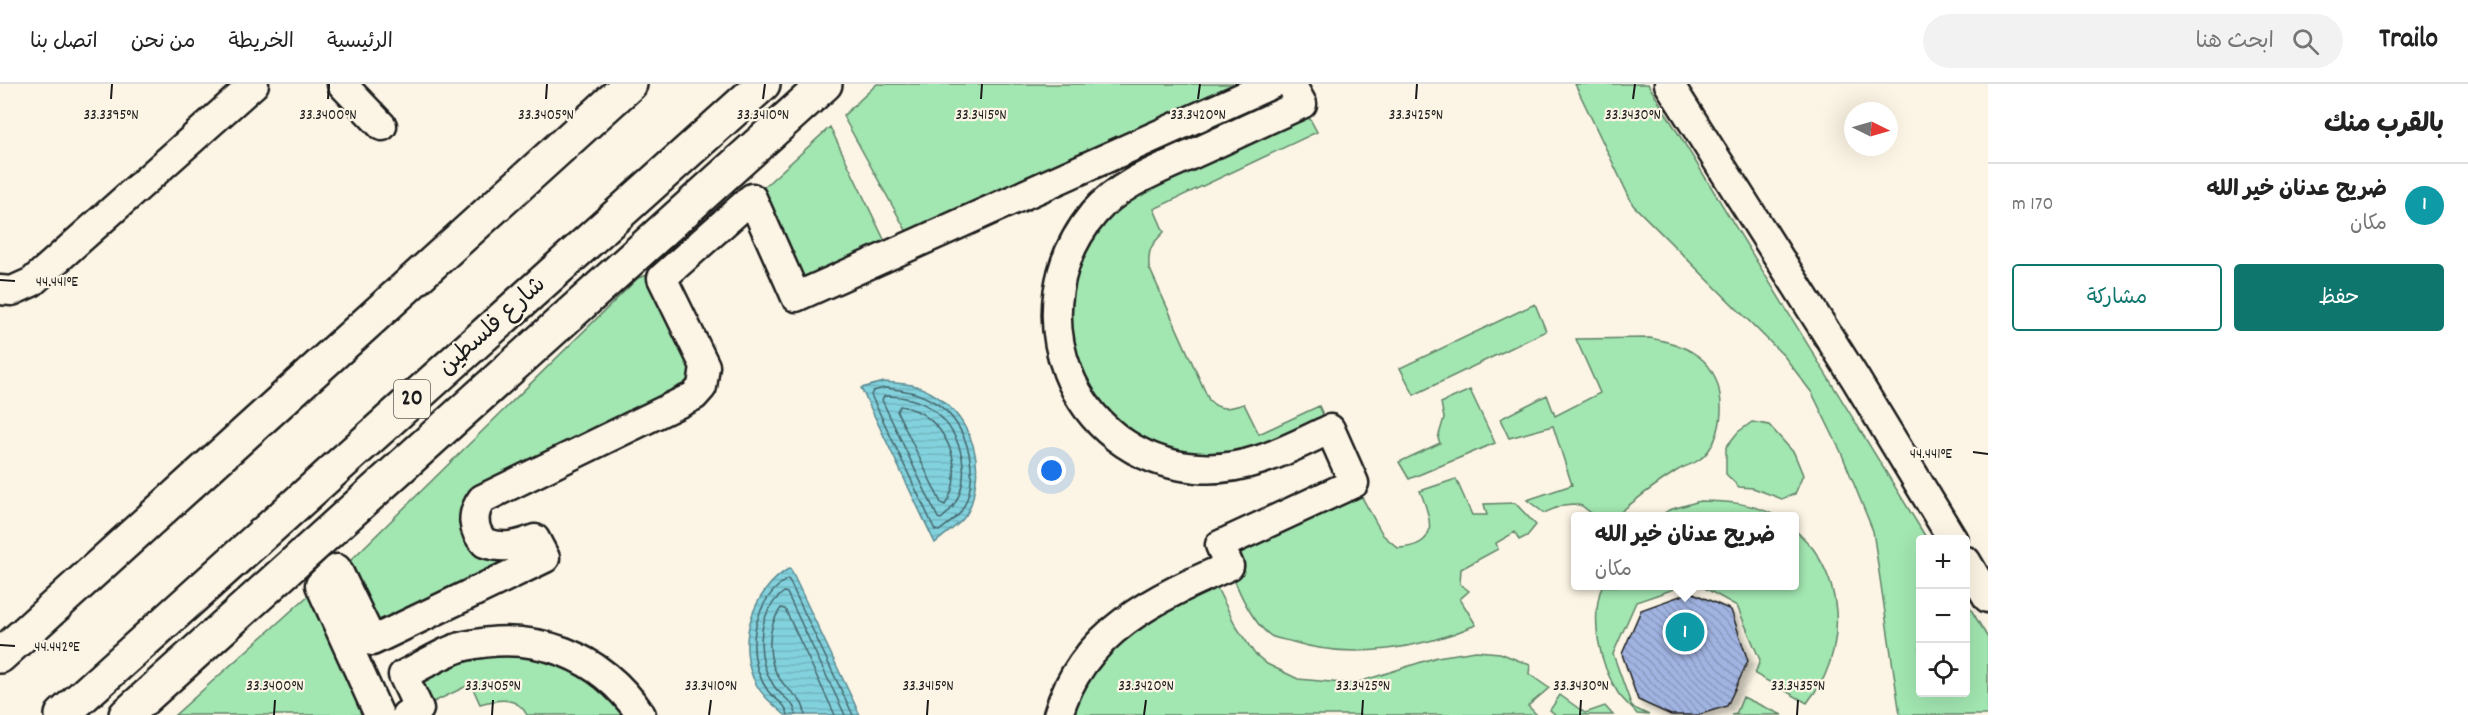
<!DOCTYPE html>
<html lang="ar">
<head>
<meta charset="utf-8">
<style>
  body { margin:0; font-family:Dekko,"Playpen Sans Arabic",sans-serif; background:#f2f2f2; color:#222; direction:rtl }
  .controls { position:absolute; right:18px; bottom:18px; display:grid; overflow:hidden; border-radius:6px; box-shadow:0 6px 24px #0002 }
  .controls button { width:54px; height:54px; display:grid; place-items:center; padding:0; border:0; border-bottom:2px solid #e0e0e0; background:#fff; color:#222; font:30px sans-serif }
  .compass { position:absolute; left:1844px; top:18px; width:54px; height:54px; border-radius:50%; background:#fff; box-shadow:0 6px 24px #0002; rotate:95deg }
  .you { position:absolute; left:1052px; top:387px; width:21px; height:21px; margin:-15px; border:4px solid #fff; border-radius:50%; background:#1a73e8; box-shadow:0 0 0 9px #1a73e833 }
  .badge { display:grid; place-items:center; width:39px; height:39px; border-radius:50%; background:#0f766e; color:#fff; font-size:20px; font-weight:700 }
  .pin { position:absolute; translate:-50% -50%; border:3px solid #fff; box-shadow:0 2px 6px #0006 }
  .popup { position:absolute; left:1571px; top:428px; width:228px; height:78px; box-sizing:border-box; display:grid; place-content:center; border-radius:6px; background:#fff; filter:drop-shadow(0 2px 4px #0005); font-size:20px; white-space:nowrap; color:#767676 }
  .popup b { font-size:22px; color:#222 }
  .popup::after { content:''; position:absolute; left:50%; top:100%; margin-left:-12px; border:12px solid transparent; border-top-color:#fff }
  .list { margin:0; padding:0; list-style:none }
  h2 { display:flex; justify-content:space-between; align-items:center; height:78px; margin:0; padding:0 24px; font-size:26px }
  h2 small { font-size:20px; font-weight:400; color:#767676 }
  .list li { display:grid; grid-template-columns:39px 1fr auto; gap:18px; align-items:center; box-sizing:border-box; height:84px; padding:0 24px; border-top:2px solid #e0e0e0 }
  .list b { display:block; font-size:22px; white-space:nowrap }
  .list p { margin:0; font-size:20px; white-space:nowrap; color:#767676 }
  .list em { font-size:20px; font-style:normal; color:#767676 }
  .actions { display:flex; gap:12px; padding:18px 24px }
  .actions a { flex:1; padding:14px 0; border:2px solid #0f766e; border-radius:6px; text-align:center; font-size:21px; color:#0f766e }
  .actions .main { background:#0f766e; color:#fff }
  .icon { flex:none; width:33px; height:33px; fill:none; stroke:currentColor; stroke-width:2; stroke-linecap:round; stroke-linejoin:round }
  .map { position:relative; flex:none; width:1988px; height:631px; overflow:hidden; direction:ltr }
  header { display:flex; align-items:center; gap:36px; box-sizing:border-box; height:84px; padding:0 30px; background:#fff; border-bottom:2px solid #e0e0e0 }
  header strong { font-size:28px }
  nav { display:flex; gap:33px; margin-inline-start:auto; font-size:21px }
  .search { width:420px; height:54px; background:#f2f2f2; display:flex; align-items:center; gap:15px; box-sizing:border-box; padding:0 21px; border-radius:33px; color:#767676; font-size:22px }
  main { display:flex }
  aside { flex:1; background:#fff }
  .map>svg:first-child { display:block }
</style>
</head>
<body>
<header>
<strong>Trailo</strong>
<div class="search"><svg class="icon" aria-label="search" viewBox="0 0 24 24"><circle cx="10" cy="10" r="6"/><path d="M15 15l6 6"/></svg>ابحث هنا</div>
<nav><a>الرئيسية</a><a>الخريطة</a><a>من نحن</a><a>اتصل بنا</a></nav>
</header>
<main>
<aside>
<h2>بالقرب منك<small></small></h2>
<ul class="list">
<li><span class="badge" style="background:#0f9aa8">1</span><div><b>ضريح عدنان خير الله</b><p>مكان</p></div><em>170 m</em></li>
</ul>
<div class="actions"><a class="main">حفظ</a><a>مشاركة</a></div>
</aside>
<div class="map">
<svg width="1988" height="631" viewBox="0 0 1988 631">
  <defs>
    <pattern id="water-rules" width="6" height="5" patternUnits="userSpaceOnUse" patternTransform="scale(1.5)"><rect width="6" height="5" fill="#82d2de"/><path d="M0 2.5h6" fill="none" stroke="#70b4be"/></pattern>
    <pattern id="building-back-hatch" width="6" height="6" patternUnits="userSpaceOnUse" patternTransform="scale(1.5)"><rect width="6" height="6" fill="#a0b3e1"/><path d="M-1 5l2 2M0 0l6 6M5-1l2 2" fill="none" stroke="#8999c0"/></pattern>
    <filter id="shadow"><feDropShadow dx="5.5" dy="5.5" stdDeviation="3" flood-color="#0004"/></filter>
  </defs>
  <rect width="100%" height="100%" fill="#fcf5e5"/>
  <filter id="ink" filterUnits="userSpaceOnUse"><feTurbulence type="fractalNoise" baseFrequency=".0167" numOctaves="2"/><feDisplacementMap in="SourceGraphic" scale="12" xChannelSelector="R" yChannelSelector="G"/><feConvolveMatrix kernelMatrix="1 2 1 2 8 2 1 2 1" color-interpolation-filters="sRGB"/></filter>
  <g filter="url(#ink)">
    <!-- green -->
    <path fill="#a2e6b1" stroke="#5f8166" stroke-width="1.5" d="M 877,0 L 1272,0 L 913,159 L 843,32 Z
      M 1575,0 L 1648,0 L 1927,455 L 1920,456 L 1920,608 L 1966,608 L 1966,517 L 1988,554 L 1988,631 L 1900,631 L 1873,447 L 1841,368 L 1812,309 L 1784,272 L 1633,121 Z
      M 1302,20 L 1317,48 L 1154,125 L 1164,148 C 1151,161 1148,165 1149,183 L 1209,316 C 1220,328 1230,324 1244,320 L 1259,350 L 1319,322 L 1330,345 L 1237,384 L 1116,352 L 1056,245 L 1095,127 Z
      M 830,43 L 891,170 L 796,213 L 752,114 Z
      M 654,189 L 705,293 L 482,415 L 475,444 L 545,474 L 372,557 L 346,481 L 638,194 Z
      M 1535,220 L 1546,247 L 1414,311 L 1400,284 Z
      M 1650,254 C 1670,258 1688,262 1704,277 C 1728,300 1727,356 1699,376 C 1693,380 1685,382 1678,386 C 1656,400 1636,415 1616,432 L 1595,432 L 1582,422 L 1574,420 L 1563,421 L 1544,429 L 1527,416 L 1572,401 L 1553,342 L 1509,354 L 1500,335 L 1547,311 L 1555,332 L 1600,309 L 1576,255 Z
      M 1470,306 L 1495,359 L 1409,395 L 1399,378 L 1440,359 L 1438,354 L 1444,334 L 1441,319 Z
      M 1752,338 L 1769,341 L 1794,369 L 1803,391 L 1795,410 L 1782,415 L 1753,404 L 1739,403 L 1726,390 L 1726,363 L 1738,348 Z
      M 1456,395 L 1472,431 L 1487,431 L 1484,420 L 1515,419 L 1536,441 L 1527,452 L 1519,456 L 1515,448 L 1496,459 L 1498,465 L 1461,485 L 1460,500 L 1469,507 L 1460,515 L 1476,541 C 1420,565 1352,576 1293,558 C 1286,556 1277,555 1271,552 C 1247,536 1231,487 1220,461 L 1354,399 L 1383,451 L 1398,464 C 1440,462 1432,436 1420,407 Z
      M 1700,417 C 1726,417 1753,419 1776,432 L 1660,432 L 1669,426 Z
      M 1795,446 C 1801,452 1809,459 1814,466 C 1840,504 1843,550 1825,591 C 1821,601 1813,610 1807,619 L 1755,590 L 1760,576 L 1737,522 L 1701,502 L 1794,502 Z
      M 1210,490 L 1236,542 L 1254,569 L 1267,580 L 1298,595 L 1353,600 L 1437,573 L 1476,567 L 1500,569 L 1530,581 L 1529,590 L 1549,604 L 1528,622 L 1537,631 L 1058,631 L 1083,578 Z
      M 320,501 L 379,631 L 175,631 Z
      M 1602,502 L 1683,502 L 1636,518 L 1613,570 L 1632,623 L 1649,631 L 1637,630 C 1631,623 1623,616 1618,609 C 1599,579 1590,535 1602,502 Z
      M 538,560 L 641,631 L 527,631 C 517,612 499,615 480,620 L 471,600 L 419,625 L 403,591 L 463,562 Z
      M 1560,611 L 1585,629 L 1605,622 L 1613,631 L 1556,631 L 1550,626 Z
      M 1743,613 L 1782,631 L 1732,631 L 1736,630 Z"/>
    <!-- water -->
    <path fill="url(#water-rules)" stroke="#598990" stroke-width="1.5" d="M 884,298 C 894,299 907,299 916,302 C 955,316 981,355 976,396 C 974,409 972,425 963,435 C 955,444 944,451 935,459 L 861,304 Z
      M 790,484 L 860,631 L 785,631 C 774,621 763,613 756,600 C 735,560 752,506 790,484 Z"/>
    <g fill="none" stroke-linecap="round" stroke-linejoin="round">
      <!-- shore -->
      <path stroke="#45656a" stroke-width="1.5" d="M 885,304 C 903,306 918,308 934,318 C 969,338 983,395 960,429 C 955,436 945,442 939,447 L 935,446 L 871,311 L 873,307 Z
        M 884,312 C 900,312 919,315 933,326 C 966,351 977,407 941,435 L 938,434 L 882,316 Z
        M 900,322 C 944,328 969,384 945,421 L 941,419 L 897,327 Z
        M 788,631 C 787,620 774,615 768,607 C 744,571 751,520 787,495 L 789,496 L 853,631
        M 796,631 C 795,617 781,613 774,602 C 755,574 756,529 784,508 L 787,509 L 845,631
        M 805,631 C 804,614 791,610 782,598 C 766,578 766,544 781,524 L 785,525 L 835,631"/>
    </g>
    <!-- building -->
    <path fill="url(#building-back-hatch)" stroke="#1c1c1c" stroke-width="1.5" filter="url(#shadow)" d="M 1691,508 L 1731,526 L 1748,577 L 1727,622 L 1698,631 L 1671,631 L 1638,616 L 1622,570 L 1641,526 Z"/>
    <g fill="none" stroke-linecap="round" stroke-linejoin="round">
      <!-- minor casing -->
      <g stroke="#1c1c1c" stroke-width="33">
        <path id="minor" d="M 342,0 L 382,42
          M 1669,0 L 1855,294 L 1953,456
          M 0,206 L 12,207 L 32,198 L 254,0
          M 1966,477 L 1988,514
          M 379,631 L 320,501 L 337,485 L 372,557 L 545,474 L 535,455 C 518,462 503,465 485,459 C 472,446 471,430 482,415 L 694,312 L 702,303 L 705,282 L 662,194 L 752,114 L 796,213 L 1272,0
          M 406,631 L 419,625 L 403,591 C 421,583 446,566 465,562 C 535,546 601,571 641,631
          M 1058,631 C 1082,547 1156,514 1229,482 L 1220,461 L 1354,399 L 1330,345 C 1287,366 1246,388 1197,384 C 1070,374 1014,224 1094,129 C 1120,99 1160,85 1195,69 C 1230,53 1266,36 1302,20 L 1291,0"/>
      </g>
      <!-- major casing -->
      <g stroke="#1c1c1c" stroke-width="38">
        <path id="major" d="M 0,572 L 630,0
          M 62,631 L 763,0
          M 126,631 L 825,0"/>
      </g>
      <!-- minor -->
      <use href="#minor" stroke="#fcf5e5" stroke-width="28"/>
      <!-- major -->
      <use href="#major" stroke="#fcf5e5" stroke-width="33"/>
    </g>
  </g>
  <!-- ticks -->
  <path fill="none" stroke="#1c1c1c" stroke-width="2" d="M 111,15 L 112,0M 328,15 L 329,0M 546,15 L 547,0M 763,15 L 765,0M 981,15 L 982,0M 1198,15 L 1200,0M 1416,15 L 1417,0M 1633,15 L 1635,0M 0,196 L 15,197M 1973,368 L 1988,370M 0,561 L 15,562M 274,631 L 275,616M 492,631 L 493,616M 709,631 L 711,616M 927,631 L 928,616M 1144,631 L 1146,616M 1362,631 L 1363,616M 1580,631 L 1581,616M 1797,631 L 1798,616"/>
  <g text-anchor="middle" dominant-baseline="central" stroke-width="4.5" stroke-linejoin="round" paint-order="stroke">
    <!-- shield labels -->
    <rect fill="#fcf5e5" stroke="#5f5d58" stroke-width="1.5" x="394" y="296" width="36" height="38" rx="4.5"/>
    <g font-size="22" font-weight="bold" fill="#1c1c1c">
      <text x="412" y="315">20</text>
    </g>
    <!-- street labels -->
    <g font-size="24" fill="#1c1c1c" stroke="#fcf5e5">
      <text transform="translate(493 243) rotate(-42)">شارع فلسطين</text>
    </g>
  </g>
  <g font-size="15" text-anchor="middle" fill="#1c1c1c" stroke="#fcf5e5" stroke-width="4.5" stroke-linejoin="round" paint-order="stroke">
    <text x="111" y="35">33.3395°N</text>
    <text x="328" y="35">33.3400°N</text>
    <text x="546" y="35">33.3405°N</text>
    <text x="763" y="35">33.3410°N</text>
    <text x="981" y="35">33.3415°N</text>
    <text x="1198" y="35">33.3420°N</text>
    <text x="1416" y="35">33.3425°N</text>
    <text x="1633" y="35">33.3430°N</text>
    <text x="57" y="202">44.441°E</text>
    <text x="1931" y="374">44.441°E</text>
    <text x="57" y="567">44.442°E</text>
    <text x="275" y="606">33.3400°N</text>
    <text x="493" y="606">33.3405°N</text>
    <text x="711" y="606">33.3410°N</text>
    <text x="928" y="606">33.3415°N</text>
    <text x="1146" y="606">33.3420°N</text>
    <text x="1363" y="606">33.3425°N</text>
    <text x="1581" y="606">33.3430°N</text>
    <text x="1798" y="606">33.3435°N</text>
  </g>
</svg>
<div class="controls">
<button>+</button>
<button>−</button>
<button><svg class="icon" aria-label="locate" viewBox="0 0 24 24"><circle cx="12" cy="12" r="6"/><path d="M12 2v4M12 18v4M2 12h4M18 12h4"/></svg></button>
</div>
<svg class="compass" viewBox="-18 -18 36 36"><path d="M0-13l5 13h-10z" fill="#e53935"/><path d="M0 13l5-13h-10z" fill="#767676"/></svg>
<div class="you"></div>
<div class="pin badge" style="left:1685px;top:548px;background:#0f9aa8">1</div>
<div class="popup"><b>ضريح عدنان خير الله</b>مكان</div>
</div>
</main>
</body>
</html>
